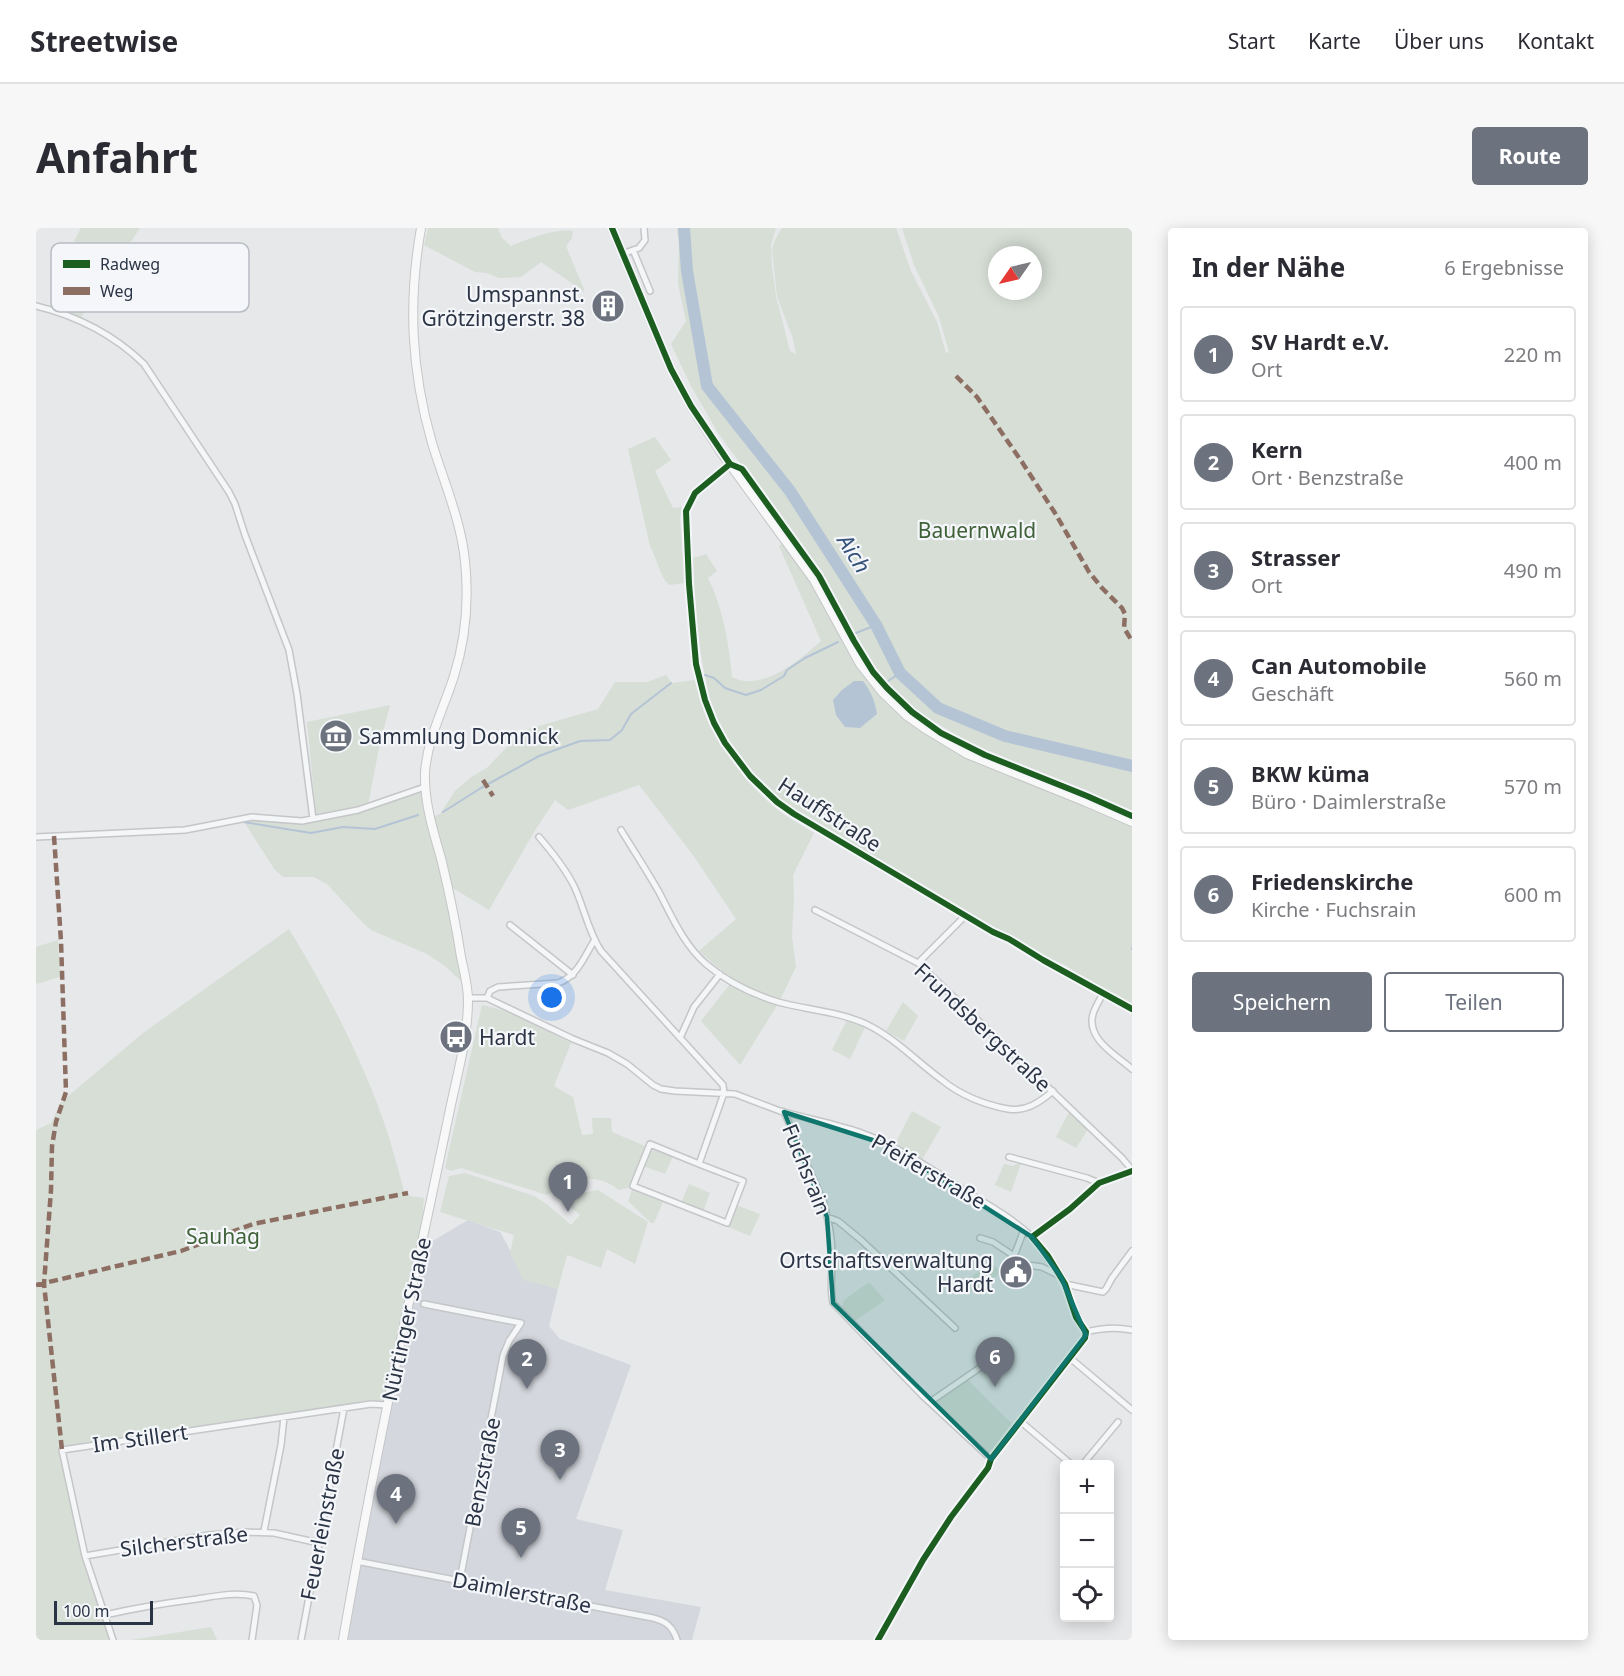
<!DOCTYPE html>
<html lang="de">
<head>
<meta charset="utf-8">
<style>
  body { margin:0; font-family:"Noto Sans",sans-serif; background:#f7f7f7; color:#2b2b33 }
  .controls { position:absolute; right:18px; bottom:18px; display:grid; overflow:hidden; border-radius:6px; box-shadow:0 3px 15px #0003 }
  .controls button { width:54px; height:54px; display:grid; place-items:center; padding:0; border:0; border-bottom:2px solid #e1e1e2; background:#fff; color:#2b2b33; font:30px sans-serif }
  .compass { position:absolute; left:952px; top:18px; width:54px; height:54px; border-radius:50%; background:#fff; box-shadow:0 3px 15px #0003; rotate:236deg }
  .scale { position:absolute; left:18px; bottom:15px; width:99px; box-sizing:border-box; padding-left:6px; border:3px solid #2b3445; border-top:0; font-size:16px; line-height:21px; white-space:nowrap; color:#2b3445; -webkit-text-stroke:4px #f4f6f9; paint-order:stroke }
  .you { position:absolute; left:516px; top:770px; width:21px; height:21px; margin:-15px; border:4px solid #fff; border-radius:50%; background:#1a73e8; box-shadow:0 0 0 9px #1a73e833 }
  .badge { display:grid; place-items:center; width:39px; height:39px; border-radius:50%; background:#6c737f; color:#fff; font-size:20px; font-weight:700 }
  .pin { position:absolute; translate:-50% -50px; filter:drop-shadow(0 2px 3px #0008) }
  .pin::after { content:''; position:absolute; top:32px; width:21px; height:18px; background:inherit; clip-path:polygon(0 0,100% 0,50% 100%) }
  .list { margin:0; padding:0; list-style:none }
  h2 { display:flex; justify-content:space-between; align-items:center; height:78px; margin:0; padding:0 24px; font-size:26px }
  h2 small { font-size:20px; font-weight:400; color:#7c7c81 }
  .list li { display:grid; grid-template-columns:39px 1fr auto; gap:18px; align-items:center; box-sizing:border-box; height:96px; margin:0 12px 12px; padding:0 12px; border:2px solid #e1e1e2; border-radius:6px }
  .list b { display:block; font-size:22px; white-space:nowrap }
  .list p { margin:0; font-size:20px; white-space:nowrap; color:#7c7c81 }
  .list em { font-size:20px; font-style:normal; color:#7c7c81 }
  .actions { display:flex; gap:12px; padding:18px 24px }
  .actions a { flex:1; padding:14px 0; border:2px solid #6c737f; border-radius:6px; text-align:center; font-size:21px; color:#6c737f }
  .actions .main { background:#6c737f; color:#fff }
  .icon { flex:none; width:33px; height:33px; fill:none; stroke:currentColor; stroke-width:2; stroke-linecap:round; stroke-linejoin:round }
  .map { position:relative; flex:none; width:1096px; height:1412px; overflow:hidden; border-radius:6px }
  header { display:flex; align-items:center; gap:36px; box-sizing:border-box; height:84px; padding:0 30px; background:#fff; border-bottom:2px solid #e1e1e2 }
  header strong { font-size:28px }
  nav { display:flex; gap:33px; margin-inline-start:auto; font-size:21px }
  .intro { display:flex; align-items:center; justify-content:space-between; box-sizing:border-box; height:144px; padding:0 36px }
  h1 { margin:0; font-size:42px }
  .button { padding:15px 27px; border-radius:6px; background:#6c737f; color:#fff; font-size:21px; font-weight:700 }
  main { display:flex; gap:36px; padding:0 36px }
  aside { flex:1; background:#fff; border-radius:6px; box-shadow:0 3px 15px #0003 }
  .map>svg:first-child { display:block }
</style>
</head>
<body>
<header>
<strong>Streetwise</strong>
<nav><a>Start</a><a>Karte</a><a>Über uns</a><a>Kontakt</a></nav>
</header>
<div class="intro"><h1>Anfahrt</h1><a class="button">Route</a></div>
<main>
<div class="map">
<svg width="1096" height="1412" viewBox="0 0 1096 1412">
  <rect width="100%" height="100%" fill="#e6e8ea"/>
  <!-- built -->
  <path fill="#d4d7dd" d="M 432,992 L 464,1004 L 491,1052 L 522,1061 L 513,1098 L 524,1111 L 595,1137 L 540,1291 L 587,1302 L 569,1362 L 665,1379 L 656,1412 L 307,1412 L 384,1024 L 390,1017 Z"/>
  <!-- green -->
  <path fill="#d6ded6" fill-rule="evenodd" d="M 45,0 L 104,0 L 43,92 L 17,82 L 54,21 L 38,13 Z
    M 392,0 L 462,0 L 466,10 L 475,18 C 491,11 520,0 537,3 L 536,10 L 530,18 L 549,64 L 505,34 L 485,49 L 463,50 L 451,45 L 439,44 L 388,17 Z
    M 641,0 L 740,0 L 735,17 L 736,39 L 740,68 L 754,123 L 760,126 L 757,111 L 741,68 L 736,21 L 740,10 L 746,0 L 860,0 L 875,43 L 901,94 L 910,125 L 913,124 L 903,89 L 878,37 L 866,0 L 1096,0 L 1096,585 L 975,533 L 929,512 L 884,485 L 859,462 L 835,434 L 799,367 L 765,317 L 682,205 L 655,158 L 635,116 L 650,93 L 642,56 L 643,15 ZM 961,27 L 997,27 L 997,63 L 961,63 Z
    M 619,209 L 635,232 L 619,243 L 637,280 L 646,279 L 644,290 L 649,355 L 633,357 C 623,347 621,330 614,318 L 592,221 Z
    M 747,315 L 781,363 L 806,410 L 868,489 L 888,504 L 927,527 L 1096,598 L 1096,777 L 1059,757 L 1029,737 L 1009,729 L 777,594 C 759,582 741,571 726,555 C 705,535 686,507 676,479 C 672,469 671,458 669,448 C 661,409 658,370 657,330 L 670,326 L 681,343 L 672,350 C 687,380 693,416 696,449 C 725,465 764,432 785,413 L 743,318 Z
    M 630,447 L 636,455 L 659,452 C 674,506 704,555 750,588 C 759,594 769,599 778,605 L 757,647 L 758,669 L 756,708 L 760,739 L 743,774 L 704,837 L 665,793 L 698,751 L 680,738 L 663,723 L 700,691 L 657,627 L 603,557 L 532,582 L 519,572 L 498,604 L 453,682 L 407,654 L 425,753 L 409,738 L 391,726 L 335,702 L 327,695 L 291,656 L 278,649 L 247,649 L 239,642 L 208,594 L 208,591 L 277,593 L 385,564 L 390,591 L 404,586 L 419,563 L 434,550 L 452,539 L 486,503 L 562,481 L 579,454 L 611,454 Z
    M 354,477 L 344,515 L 332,577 L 280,586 L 271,494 Z
    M 253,701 C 291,763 326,830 350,900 C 357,922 363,944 369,967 L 388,970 L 384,1024 L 351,1177 L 342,1176 L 27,1222 L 43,1301 L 77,1412 L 0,1412 L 0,902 L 15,895 L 25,874 L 107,805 Z
    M 22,712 L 24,749 L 0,756 L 0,719 Z
    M 867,774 L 882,788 L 868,813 L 850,803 Z
    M 446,777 C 476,782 508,802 535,815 L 518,858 L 537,869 L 546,907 L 557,906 L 556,890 L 575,890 L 576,904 L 609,918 L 592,960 L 583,962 C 557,942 537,952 511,967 L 425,940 L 415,943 L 409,940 Z
    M 811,792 L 829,799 L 814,831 L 796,822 Z
    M 876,883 L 905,899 L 886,932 L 859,916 Z
    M 1033,884 L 1052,901 L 1040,920 L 1020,909 Z
    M 618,922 L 637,928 L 629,946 L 607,938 L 612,925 Z
    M 983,935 L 985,935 L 975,964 L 959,957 L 968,936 L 977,938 Z
    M 429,945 L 498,968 L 512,977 L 535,997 L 544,987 L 526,971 L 535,967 L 562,962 L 612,994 L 599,1036 L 571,1021 L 565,1040 L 531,1027 L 522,1061 L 487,1052 L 474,1025 L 478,1007 L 404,984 L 413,948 Z
    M 653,956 L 674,965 L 667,983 L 645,975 Z
    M 596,962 L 627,974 L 618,995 L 615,995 L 592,973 Z
    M 700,977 L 724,986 L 714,1008 L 692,999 Z
    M 954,1034 L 965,1044 L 945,1060 L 933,1064 L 927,1056 Z
    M 833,1054 L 849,1072 L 819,1093 L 806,1079 L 808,1072 Z
    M 932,1152 L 977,1197 L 956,1225 L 899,1175 Z
    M 175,1399 L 181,1412 L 95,1412 Z"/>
  <!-- water -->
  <path fill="#b4c4d5" d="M 818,453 L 827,453 C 835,464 839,473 841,486 L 824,500 L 809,499 L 800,487 L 797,472 L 806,462 Z"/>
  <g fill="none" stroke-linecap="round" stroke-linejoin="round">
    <!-- stream -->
    <path stroke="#b4c4d5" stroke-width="2" d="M 820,405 L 840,397
      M 669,447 L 678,450 L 689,460 L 710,467 L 725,462 L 748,448 L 751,442 L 769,430 L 802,414
      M 852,453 L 864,445
      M 407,584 L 445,560 L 503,528 L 544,513 L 574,512 L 586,502 L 595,486 L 635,455
      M 208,594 L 275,605 L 307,599 L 339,601 L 382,587
      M 1096,721 L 1096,720"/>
    <!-- river -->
    <path stroke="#b4c4d5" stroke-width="12" d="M 648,0 L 651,43 L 671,158 L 754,263 L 840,397 L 864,445 L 902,480 L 969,508 L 1096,538"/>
    <!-- street casing -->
    <g stroke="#c4c6c8" stroke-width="8">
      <path id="street" d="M 597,22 L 603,20 L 609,12 L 608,0
        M 587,26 L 597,22 L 614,63
        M 0,78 C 41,88 78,107 108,136 L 193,264 L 199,276 L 209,307 L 253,422 L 261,466 L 277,591
        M 694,236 L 659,265 L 650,283 L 653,356 L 660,436 L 669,472 L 678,495 L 689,515 L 714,548 L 741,574 L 758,586 L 957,704 L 973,711 L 1007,732 L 1096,781
        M 585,602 C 598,623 611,643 623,664 C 636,689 648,717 670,736 C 690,753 716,766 742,774 C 771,782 801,783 830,796 C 859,810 880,833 906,852 C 924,867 949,877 972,881 C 990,884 1004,874 1017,863
        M 0,609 L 149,602 L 216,589 L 266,593 L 322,582 L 389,559
        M 503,609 C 516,624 529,640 538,658 C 548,679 552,703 565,723 L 687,857 L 688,865 L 663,936 L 707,953 L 691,995 L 597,958 L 614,916 L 663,936
        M 779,682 L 882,735 L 1086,930 L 1096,942
        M 474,697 L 537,747
        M 882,735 L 930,687
        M 1067,765 C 1064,772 1059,779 1057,786 C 1050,811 1080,827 1096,841
        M 432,770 L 451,770 L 537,811 L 572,825 L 591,836 L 617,857 L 625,861 L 639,863 L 699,866 L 744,883 L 748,884 C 773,891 799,896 823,904 C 862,918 896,942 931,964 C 952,977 976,990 995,1008 C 1008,1020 1022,1039 1029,1056 C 1032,1064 1034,1073 1037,1082 C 1041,1092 1051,1099 1049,1110 L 955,1231 L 887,1168 L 797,1075 C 793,1059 797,1042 796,1026 C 796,1008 792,990 787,973 L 748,884
        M 451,770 L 454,763 L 462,759 L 522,755 C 541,749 548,729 558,713
        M 644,810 L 658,779 L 684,746
        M 973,929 L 1051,950 L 1063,955
        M 791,989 L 802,993 L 825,1012 L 919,1100
        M 988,1002 L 978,1028 L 992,1037 L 1006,1039 L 1024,1048
        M 996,1009 L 1034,981 L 1063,955 L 1096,943
        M 944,1010 L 957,1014 L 978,1028
        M 1029,1056 L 1067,1064 L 1070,1061 L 1076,1050 L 1096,1023
        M 388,1076 L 485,1095 L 473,1113 L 467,1128 L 424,1352
        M 1050,1104 C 1065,1100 1081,1099 1096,1102
        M 1034,1130 L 1096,1182
        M 894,1174 L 958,1130
        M 984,1193 L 1035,1236
        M 1047,1236 L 1082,1194
        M 228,1303 L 245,1217 L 248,1189
        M 49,1328 L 173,1307 L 209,1304 L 238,1305 L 283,1315
        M 320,1333 L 617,1390 C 630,1393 637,1399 641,1412
        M 69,1387 C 99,1380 130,1375 161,1371 C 180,1368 199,1364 218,1368 L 221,1377 L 216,1412
        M 77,1412 L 49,1328 L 26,1222 L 335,1176 L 351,1177
        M 265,1412 L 308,1180"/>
    </g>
    <!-- secondary casing -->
    <g stroke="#c4c6c8" stroke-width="10">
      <path id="secondary" d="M 576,0 L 635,141 L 655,178 L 684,223 L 778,352 L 824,436 L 846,464 L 871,488 L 888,500 L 931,526 L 1050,574 L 1096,594
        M 307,1412 C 330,1279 357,1146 386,1014 C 396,967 406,920 416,872 C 423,840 432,806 432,772 C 432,758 428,743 425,729 C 420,696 413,663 405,630 C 397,603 388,573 389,545 C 391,511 408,480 418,448 C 430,410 433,372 429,333 C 425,293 408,254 396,215 C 375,142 372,74 385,0"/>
    </g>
    <!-- street -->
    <use href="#street" stroke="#f5f6f7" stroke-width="5"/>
    <!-- secondary -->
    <use href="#secondary" stroke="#f8f8f8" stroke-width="8"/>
    <!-- quiet -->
    <path stroke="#8d6e63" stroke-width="4.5" stroke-dasharray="9 4.5" stroke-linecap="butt" d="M 920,148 L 941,169 L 986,234 L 1019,285 L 1053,344 L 1066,360 L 1086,380 L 1089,386 L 1088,400 L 1096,413
      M 447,552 L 457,568
      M 18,608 L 25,713 L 30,864 L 20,894 L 16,918 L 15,962 L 8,1056 L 26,1222
      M 0,1057 L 145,1023 L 217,996 L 372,965"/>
    <!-- cycleway casing -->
    <g stroke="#f4f6f9" stroke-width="10">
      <path id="cycleway" d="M 576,0 L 635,141 L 655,178 L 694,236
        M 694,236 L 659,265 L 650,283 L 653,356 L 660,436 L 669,472 L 678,495 L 689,515 L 714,548 L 741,574 L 758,586 L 957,704 L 973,711 L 1007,732 L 1096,781
        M 694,236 L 706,241 L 783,348 L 818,413 L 837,444 L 851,460 L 876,484 L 905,505 L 949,527 L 1051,568 L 1096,588
        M 842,1412 L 887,1332 L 915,1289 L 952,1240 L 955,1231 L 1049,1110 L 1050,1104 L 1040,1089 L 1029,1056 L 1012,1028 L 996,1009 L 1034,981 L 1063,955 L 1096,943"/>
    </g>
    <!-- cycleway -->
    <use href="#cycleway" stroke="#1b5e20" stroke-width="6"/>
  </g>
  <!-- marked area -->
  <path fill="#0f766e" fill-opacity="0.2" stroke="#0f766e" stroke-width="4.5" stroke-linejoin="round" d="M 748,884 L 852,917 L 996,1009 L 1025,1049 L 1050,1107 L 955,1231 L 797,1075 L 791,989 Z"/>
  <!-- icons -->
  <defs>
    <g id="building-disc" transform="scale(1.725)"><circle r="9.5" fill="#6c737f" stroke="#f4f6f9"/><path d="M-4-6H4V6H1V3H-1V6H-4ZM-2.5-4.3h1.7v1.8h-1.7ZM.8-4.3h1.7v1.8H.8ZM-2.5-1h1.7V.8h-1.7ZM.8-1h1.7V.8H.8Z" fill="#fff"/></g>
    <g id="museum-disc" transform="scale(1.725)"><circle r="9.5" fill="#6c737f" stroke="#f4f6f9"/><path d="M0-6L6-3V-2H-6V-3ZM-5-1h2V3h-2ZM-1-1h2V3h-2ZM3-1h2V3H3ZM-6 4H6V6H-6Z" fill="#fff"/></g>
    <g id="bus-disc" transform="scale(1.725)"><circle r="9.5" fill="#6c737f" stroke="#f4f6f9"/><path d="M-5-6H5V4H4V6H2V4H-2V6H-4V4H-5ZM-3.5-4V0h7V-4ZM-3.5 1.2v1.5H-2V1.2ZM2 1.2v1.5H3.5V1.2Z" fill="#fff"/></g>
    <g id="civic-disc" transform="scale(1.725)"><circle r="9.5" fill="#6c737f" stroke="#f4f6f9"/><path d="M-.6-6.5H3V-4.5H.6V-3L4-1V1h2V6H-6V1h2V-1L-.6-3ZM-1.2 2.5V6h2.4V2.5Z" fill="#fff"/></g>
  </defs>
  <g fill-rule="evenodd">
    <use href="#building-disc" x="572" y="78"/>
    <use href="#museum-disc" x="300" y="508"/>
    <use href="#bus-disc" x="420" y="809"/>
    <use href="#civic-disc" x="980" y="1044"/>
  </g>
  <g text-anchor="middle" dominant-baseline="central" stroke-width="4.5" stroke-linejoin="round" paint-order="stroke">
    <!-- poi labels -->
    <g font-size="21" fill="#2b3445" stroke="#f4f6f9" text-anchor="end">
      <text x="549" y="66">Umspannst.<tspan x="549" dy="24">Grötzingerstr. 38</tspan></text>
      <text x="323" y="508" text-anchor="start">Sammlung Domnick</text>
      <text x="443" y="809" text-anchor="start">Hardt</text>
      <text x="957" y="1032">Ortschaftsverwaltung<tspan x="957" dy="24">Hardt</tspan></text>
    </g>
    <!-- park labels -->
    <g font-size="21" fill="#3f6138" stroke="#f4f6f9">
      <text x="941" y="302">Bauernwald</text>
      <text x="187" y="1008">Sauhag</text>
    </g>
    <!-- street labels -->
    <g font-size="21" fill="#2b3445" stroke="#f4f6f9">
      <text transform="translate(794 586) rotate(33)">Hauffstraße</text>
      <text transform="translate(947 799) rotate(43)">Frundsbergstraße</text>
      <text transform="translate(771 941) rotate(68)">Fuchsrain</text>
      <text transform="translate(893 943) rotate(30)">Pfeiferstraße</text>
      <text transform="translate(370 1091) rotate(-78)">Nürtinger Straße</text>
      <text transform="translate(104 1210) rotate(-8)">Im Stillert</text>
      <text transform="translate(446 1244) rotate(-79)">Benzstraße</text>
      <text transform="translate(286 1296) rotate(-79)">Feuerleinstraße</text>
      <text transform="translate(148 1313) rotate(-7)">Silcherstraße</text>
      <text transform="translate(486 1364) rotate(11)">Daimlerstraße</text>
    </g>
    <!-- water labels -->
    <g font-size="22" font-style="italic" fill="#34527a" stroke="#f4f6f9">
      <text transform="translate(819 325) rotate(58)">Aich</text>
    </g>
  </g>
  <!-- legend -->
  <rect x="15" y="15" width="198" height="69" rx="9" fill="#f4f6f9" stroke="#b8bcc3" stroke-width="1.5"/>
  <rect x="27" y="32" width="27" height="8" fill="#1b5e20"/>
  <rect x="27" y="59" width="27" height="8" fill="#8d6e63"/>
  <g font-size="16" fill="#2b3445">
    <text x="64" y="42">Radweg</text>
    <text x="64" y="69">Weg</text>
  </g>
</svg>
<div class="controls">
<button>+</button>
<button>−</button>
<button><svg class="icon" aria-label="locate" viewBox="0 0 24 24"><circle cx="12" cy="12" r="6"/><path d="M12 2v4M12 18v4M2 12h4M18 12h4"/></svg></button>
</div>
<svg class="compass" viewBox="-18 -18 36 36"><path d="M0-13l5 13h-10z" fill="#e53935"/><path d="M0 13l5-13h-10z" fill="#7c7c81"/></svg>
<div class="scale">100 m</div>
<div class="you"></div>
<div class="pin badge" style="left:532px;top:984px">1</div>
<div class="pin badge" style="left:491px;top:1161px">2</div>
<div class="pin badge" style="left:524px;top:1252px">3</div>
<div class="pin badge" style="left:360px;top:1296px">4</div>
<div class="pin badge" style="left:485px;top:1330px">5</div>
<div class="pin badge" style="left:959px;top:1159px">6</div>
</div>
<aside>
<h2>In der Nähe<small>6 Ergebnisse</small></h2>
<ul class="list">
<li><span class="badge">1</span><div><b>SV Hardt e.V.</b><p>Ort</p></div><em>220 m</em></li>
<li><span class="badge">2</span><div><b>Kern</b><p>Ort · Benzstraße</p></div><em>400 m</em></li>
<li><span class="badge">3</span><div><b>Strasser</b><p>Ort</p></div><em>490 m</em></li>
<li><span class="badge">4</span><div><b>Can Automobile</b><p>Geschäft</p></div><em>560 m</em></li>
<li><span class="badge">5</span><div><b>BKW küma</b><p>Büro · Daimlerstraße</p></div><em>570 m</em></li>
<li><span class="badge">6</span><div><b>Friedenskirche</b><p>Kirche · Fuchsrain</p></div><em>600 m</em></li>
</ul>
<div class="actions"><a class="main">Speichern</a><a>Teilen</a></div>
</aside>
</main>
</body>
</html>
